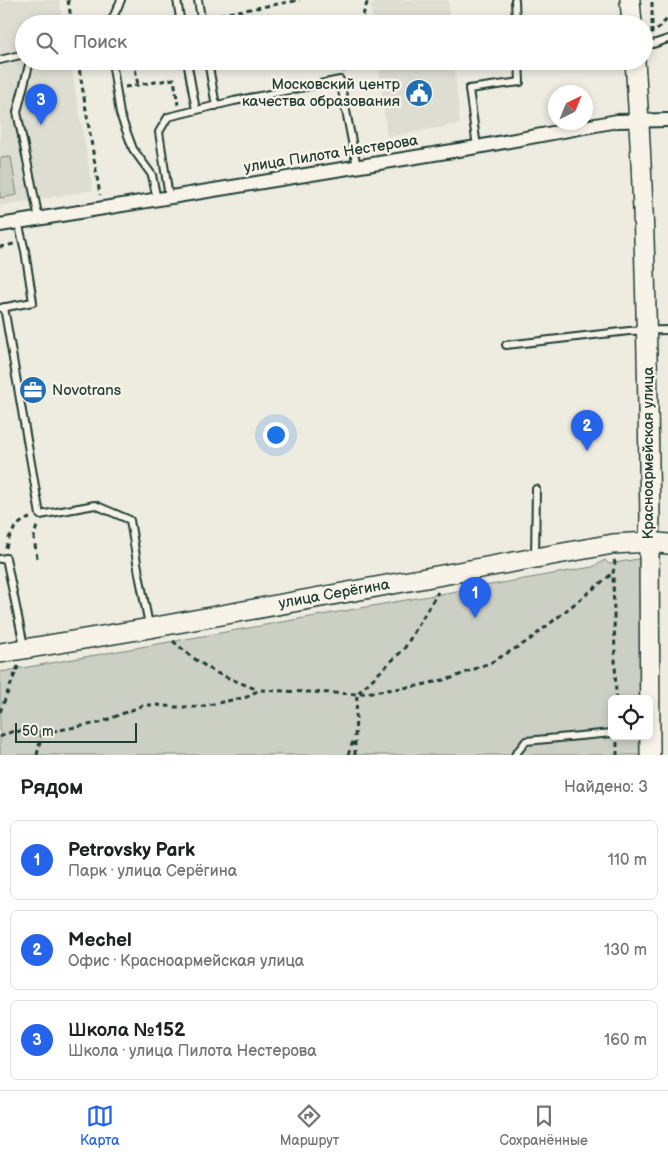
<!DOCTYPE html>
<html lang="ru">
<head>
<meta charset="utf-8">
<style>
  body { margin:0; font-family:"Balsamiq Sans",sans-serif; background:#f6f6f6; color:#202124 }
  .controls { position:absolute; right:15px; bottom:15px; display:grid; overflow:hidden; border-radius:8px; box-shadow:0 2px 8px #0003 }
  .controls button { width:45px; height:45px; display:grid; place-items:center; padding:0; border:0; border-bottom:1px solid #e0e0e0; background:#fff; color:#202124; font:25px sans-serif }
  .compass { position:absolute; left:548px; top:85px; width:45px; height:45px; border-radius:50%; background:#fff; box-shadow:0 2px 8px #0003; rotate:43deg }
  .scale { position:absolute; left:15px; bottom:12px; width:122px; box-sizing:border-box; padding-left:5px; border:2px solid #1f3d34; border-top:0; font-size:14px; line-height:18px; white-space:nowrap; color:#1f3d34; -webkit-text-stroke:4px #f7f3e8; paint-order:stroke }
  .you { position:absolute; left:275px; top:434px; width:18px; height:18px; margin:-12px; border:4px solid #fff; border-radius:50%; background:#1a73e8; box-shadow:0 0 0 8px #1a73e833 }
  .badge { display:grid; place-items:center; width:32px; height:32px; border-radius:50%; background:#2563eb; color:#fff; font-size:16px; font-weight:700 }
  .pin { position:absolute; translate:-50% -41px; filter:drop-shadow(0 1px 2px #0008) }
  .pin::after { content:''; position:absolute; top:26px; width:18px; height:15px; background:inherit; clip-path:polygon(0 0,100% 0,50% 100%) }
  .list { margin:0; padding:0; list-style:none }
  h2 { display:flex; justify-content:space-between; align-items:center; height:65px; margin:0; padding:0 20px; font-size:21px }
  h2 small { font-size:16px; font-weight:400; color:#757577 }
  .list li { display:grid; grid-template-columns:32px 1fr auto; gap:15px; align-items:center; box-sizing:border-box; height:80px; margin:0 10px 10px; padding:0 10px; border:1px solid #e0e0e0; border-radius:8px }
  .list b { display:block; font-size:19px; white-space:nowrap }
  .list p { margin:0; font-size:16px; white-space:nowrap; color:#757577 }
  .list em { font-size:16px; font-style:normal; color:#757577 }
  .icon { flex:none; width:28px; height:28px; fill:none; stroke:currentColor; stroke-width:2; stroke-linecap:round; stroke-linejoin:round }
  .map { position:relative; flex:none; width:668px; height:755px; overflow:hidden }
  .search { position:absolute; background:#fff; box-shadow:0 2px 8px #0003; left:15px; right:15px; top:15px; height:55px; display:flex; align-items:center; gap:12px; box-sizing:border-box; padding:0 18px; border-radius:28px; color:#757577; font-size:19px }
  .sheet { height:335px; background:#fff }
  nav { display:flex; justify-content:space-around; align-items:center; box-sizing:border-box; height:70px; border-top:1px solid #e0e0e0; background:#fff; font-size:14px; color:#757577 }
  nav a { display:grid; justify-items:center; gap:2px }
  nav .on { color:#2563eb }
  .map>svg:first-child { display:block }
</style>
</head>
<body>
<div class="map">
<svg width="668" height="755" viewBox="0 0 668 755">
  <rect width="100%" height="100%" fill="#eeece1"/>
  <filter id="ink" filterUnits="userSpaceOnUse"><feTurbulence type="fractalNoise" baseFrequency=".02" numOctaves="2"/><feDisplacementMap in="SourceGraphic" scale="10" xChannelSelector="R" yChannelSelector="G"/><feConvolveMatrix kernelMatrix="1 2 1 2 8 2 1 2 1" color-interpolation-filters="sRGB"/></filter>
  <g filter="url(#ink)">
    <!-- built -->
    <path fill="#ddddd2" d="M 0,0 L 59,0 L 63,24 L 24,24 L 24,61 L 70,61 L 93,190 L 0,206 Z
      M 377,0 L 448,0 L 450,24 L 373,24 L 371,5 Z
      M 378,61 L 454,61 L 460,124 L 387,137 Z"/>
    <!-- green -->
    <path fill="#cccfc4" stroke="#76867c" d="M 11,157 L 17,195 L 0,198 L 0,158 Z
      M 643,558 L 644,699 L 612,699 L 612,736 L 644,736 L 644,755 L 0,755 L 0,672 L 592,567 L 605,560 L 609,564 Z"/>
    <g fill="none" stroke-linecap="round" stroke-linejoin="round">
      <!-- lane casing -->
      <g stroke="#1f3d34" stroke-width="10">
        <path id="lane" d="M 177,0 L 181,24
          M 198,0 L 202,24
          M 515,0 L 516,24
          M 110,24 L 121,0
          M 644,44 L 653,44 L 668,39
          M 0,60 L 24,54
          M 30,61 L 17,112 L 39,219
          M 112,61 L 120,114 L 133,149 L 152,175 L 157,200
          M 187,61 L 196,110
          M 208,61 L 216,106
          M 477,147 L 469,89 L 520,82 L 519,61
          M 169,197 L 159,132 L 168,117 L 234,101 L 340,80 L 357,167
          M 4,307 L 40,515 L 95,505 L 130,520 L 139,574 L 149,625
          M 1,308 L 33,302 L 25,251 L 18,222
          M 506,345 L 629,331 L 668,330
          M 535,557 L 536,489
          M 0,559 L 6,558 L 24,646
          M 515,755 L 526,741 L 612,733"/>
      </g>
      <!-- street casing -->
      <g stroke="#1f3d34" stroke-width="16">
        <path id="street" d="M 0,225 L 477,147 L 617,121 L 668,120"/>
      </g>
      <!-- secondary casing -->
      <g stroke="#1f3d34" stroke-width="22">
        <path id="secondary" d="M 630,0 L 632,24
          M 635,61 C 646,213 647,365 650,517 L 649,542 L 650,755
          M 0,653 L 150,628 L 613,544 L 649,542 L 668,544"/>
      </g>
      <!-- path -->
      <path stroke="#1f3d34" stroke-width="3" stroke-dasharray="5 4" stroke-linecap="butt" d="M 68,0 L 72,24
        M 211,16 L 300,0
        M 360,24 L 368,0
        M 657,30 L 668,18
        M 652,34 L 652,0
        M 78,61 L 100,195
        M 134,61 L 138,86
        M 343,72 L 347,61
        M 125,87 L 174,79 L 178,105
        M 0,247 L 14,244
        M 6,548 C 9,535 16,522 30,518
        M 37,558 L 34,538 L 37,525
        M 614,560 L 615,563 L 613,573 L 616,699
        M 173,641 L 189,655 L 214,672 L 258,690
        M 0,712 L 18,666
        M 0,737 L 11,732 L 34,730 L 42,733 L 99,723 L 144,705 L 157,705 L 175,707 L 198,707 L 247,697 L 259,690 L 357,694 L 417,686 L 452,678 L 492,662 L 528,641 L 613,573
        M 617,742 L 617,755
        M 37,755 L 42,733
        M 348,755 L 354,739
        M 355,755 L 355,738 L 357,694 L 404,649 L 438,592"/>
      <!-- lane -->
      <use href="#lane" stroke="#f7f3e8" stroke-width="6"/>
      <!-- street -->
      <use href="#street" stroke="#f7f3e8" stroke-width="12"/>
      <!-- secondary -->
      <use href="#secondary" stroke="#f7f3e8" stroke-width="19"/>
    </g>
  </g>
  <!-- icons -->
  <defs>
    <g id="civic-disc" transform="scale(1.4375)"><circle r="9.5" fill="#1f6fb2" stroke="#f7f3e8"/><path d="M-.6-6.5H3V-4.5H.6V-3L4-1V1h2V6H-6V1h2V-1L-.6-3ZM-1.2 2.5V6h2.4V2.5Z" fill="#fff"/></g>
    <g id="office-disc" transform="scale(1.4375)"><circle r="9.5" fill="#1f6fb2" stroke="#f7f3e8"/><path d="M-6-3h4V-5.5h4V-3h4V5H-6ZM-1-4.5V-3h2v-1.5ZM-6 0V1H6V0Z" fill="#fff"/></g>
  </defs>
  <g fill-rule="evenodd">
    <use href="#civic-disc" x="419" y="93"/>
    <use href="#office-disc" x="33" y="390"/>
  </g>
  <g text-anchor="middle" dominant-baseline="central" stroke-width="5" stroke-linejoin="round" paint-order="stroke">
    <!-- poi labels -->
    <g font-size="15" fill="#1f3d34" stroke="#f7f3e8" text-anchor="end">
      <text x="400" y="84">Московский центр<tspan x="400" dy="17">качества образования</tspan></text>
      <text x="52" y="390" text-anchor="start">Novotrans</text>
    </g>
    <!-- street labels -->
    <g font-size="15" fill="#1f3d34" stroke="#f7f3e8">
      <text transform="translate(331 154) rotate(-9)">улица Пилота Нестерова</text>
      <text transform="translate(648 453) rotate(-90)">Красноармейская улица</text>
      <text transform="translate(334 594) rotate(-10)">улица Серёгина</text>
    </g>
  </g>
</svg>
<div class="controls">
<button><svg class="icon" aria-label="locate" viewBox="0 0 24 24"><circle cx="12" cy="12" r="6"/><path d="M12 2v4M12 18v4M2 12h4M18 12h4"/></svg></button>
</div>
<svg class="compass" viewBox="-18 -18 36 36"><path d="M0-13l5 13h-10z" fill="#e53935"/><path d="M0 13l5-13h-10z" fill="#757577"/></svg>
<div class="scale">50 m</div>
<div class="you"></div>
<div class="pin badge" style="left:475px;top:618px">1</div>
<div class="pin badge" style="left:587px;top:451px">2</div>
<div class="pin badge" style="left:41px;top:125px">3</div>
<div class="search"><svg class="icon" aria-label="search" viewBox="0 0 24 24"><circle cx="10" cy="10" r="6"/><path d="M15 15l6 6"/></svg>Поиск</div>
</div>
<section class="sheet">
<h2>Рядом<small>Найдено: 3</small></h2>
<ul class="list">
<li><span class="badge">1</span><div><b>Petrovsky Park</b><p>Парк · улица Серёгина</p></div><em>110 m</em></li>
<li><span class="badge">2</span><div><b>Mechel</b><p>Офис · Красноармейская улица</p></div><em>130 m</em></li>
<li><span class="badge">3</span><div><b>Школа №152</b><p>Школа · улица Пилота Нестерова</p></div><em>160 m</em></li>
</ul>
</section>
<nav>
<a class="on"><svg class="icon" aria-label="map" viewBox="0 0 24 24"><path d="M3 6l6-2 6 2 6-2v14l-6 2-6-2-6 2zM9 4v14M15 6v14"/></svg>Карта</a>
<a><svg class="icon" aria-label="directions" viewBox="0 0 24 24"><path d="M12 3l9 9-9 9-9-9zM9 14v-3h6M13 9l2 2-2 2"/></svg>Маршрут</a>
<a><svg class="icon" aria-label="saved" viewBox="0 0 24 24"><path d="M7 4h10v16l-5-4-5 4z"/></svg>Сохранённые</a>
</nav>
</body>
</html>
